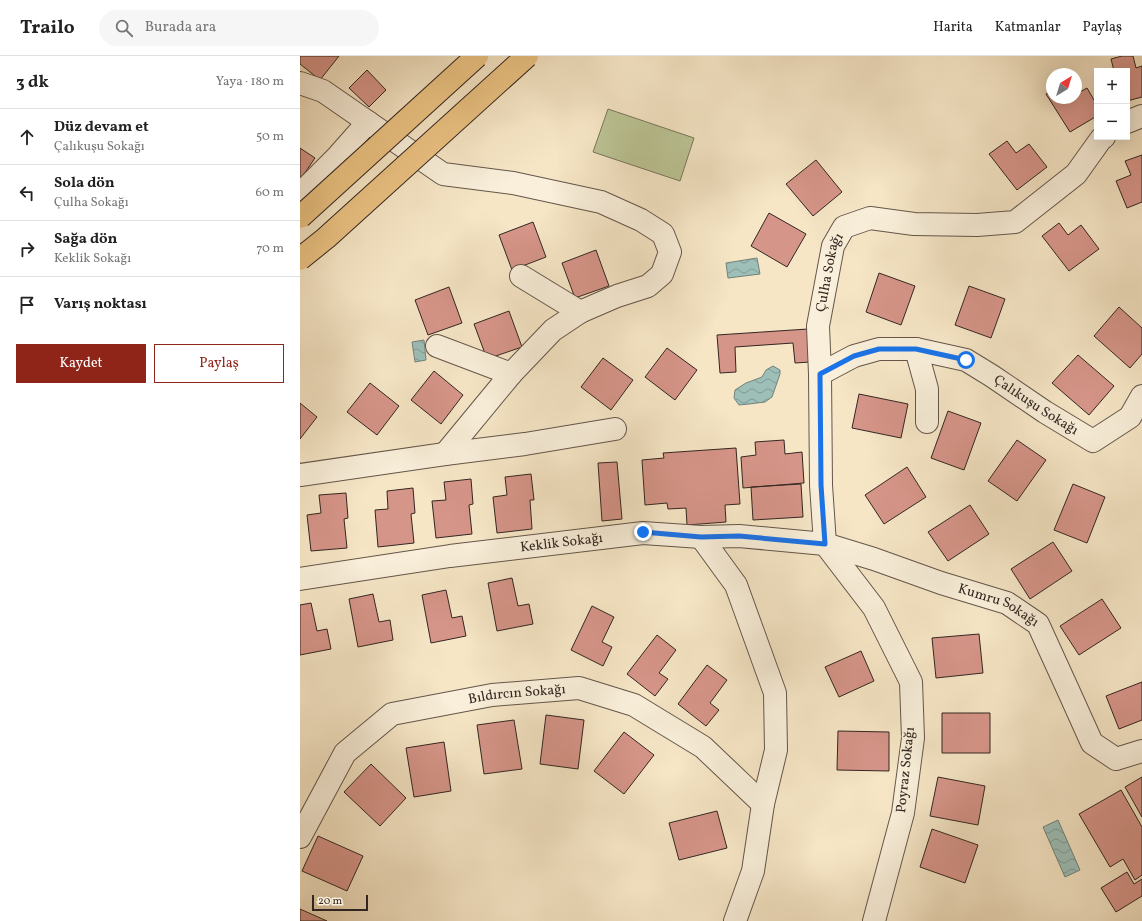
<!DOCTYPE html>
<html lang="tr">
<head>
<meta charset="utf-8">
<style>
  body { margin:0; font-family:Vollkorn,serif; background:#f6f6f6; color:#222 }
  .controls { position:absolute; right:12px; top:12px; display:grid; overflow:hidden; border-radius:0px; box-shadow:0 4px 16px #0002 }
  .controls button { width:36px; height:36px; display:grid; place-items:center; padding:0; border:0; border-bottom:1px solid #e0e0e0; background:#fff; color:#222; font:20px sans-serif }
  .compass { position:absolute; left:746px; top:12px; width:36px; height:36px; border-radius:50%; background:#fff; box-shadow:0 4px 16px #0002; rotate:38deg }
  .scale { position:absolute; left:12px; bottom:10px; width:56px; box-sizing:border-box; padding-left:4px; border:2px solid #332621; border-top:0; font-size:11px; line-height:14px; white-space:nowrap; color:#332621; -webkit-text-stroke:3px #f9efda; paint-order:stroke }
  .stop { position:absolute; width:12px; height:12px; margin:-9px; border:3px solid #1a73e8; border-radius:50%; background:#fff }
  .stop.end { background:#1a73e8; border-color:#fff; box-shadow:0 1px 4px #0008 }
  .list { margin:0; padding:0; list-style:none }
  h2 { display:flex; justify-content:space-between; align-items:center; height:52px; margin:0; padding:0 16px; font-size:17px }
  h2 small { font-size:13px; font-weight:400; color:#767676 }
  .list li { display:grid; grid-template-columns:26px 1fr auto; gap:12px; align-items:center; box-sizing:border-box; height:56px; padding:0 16px; border-top:1px solid #e0e0e0 }
  .list b { display:block; font-size:15px; white-space:nowrap }
  .list p { margin:0; font-size:13px; white-space:nowrap; color:#767676 }
  .list em { font-size:13px; font-style:normal; color:#767676 }
  .actions { display:flex; gap:8px; padding:12px 16px }
  .actions a { flex:1; padding:9px 0; border:1px solid #8f2418; border-radius:0px; text-align:center; font-size:14px; color:#8f2418 }
  .actions .main { background:#8f2418; color:#fff }
  .icon { flex:none; width:22px; height:22px; fill:none; stroke:currentColor; stroke-width:2; stroke-linecap:round; stroke-linejoin:round }
  .map { position:relative; flex:none; width:842px; height:865px; overflow:hidden }
  header { display:flex; align-items:center; gap:24px; box-sizing:border-box; height:56px; padding:0 20px; background:#fff; border-bottom:1px solid #e0e0e0 }
  header strong { font-size:19px }
  nav { display:flex; gap:22px; margin-inline-start:auto; font-size:14px }
  .search { width:280px; height:36px; background:#f6f6f6; display:flex; align-items:center; gap:10px; box-sizing:border-box; padding:0 14px; border-radius:22px; color:#767676; font-size:15px }
  main { display:flex }
  aside { flex:1; background:#fff }
  .map>svg:first-child { display:block }
</style>
</head>
<body>
<header>
<strong>Trailo</strong>
<div class="search"><svg class="icon" aria-label="search" viewBox="0 0 24 24"><circle cx="10" cy="10" r="6"/><path d="M15 15l6 6"/></svg>Burada ara</div>
<nav><a>Harita</a><a>Katmanlar</a><a>Paylaş</a></nav>
</header>
<main>
<aside>
<h2>3 dk<small>Yaya · 180 m</small></h2>
<ul class="list">
<li><svg class="icon" aria-label="ahead" viewBox="0 0 24 24"><path d="M12 20V5M6 11l6-6 6 6"/></svg><div><b>Düz devam et</b><p>Çalıkuşu Sokağı</p></div><em>50 m</em></li>
<li><svg class="icon" aria-label="left" viewBox="0 0 24 24"><path d="M17 20v-9H6M10 6l-5 5 5 5"/></svg><div><b>Sola dön</b><p>Çulha Sokağı</p></div><em>60 m</em></li>
<li><svg class="icon" aria-label="right" viewBox="0 0 24 24"><path d="M7 20v-9h11M14 6l5 5-5 5"/></svg><div><b>Sağa dön</b><p>Keklik Sokağı</p></div><em>70 m</em></li>
<li><svg class="icon" aria-label="arrive" viewBox="0 0 24 24"><path d="M6 21V4h12l-3 4 3 4H6"/></svg><div><b>Varış noktası</b></div></li>
</ul>
<div class="actions"><a class="main">Kaydet</a><a>Paylaş</a></div>
</aside>
<div class="map">
<svg width="842" height="865" viewBox="0 0 842 865">
  <defs>
    <pattern id="water-waves" width="16" height="10" patternUnits="userSpaceOnUse"><rect width="16" height="10" fill="#9dbfb8"/><path d="M0 5q4-4 8 0t8 0" fill="none" stroke="#819b95"/></pattern>
  </defs>
  <rect width="100%" height="100%" fill="#f6e6c6"/>
  <filter id="stains"><feTurbulence type="fractalNoise" baseFrequency=".005" numOctaves="4"/><feColorMatrix values="0 0 0 0 .2 0 0 0 0 .09 0 0 0 0 .02 0 0 0 .5 -.17"/></filter>
  <radialGradient id="worn" r=".72"><stop offset=".6" stop-color="#630" stop-opacity="0"/><stop offset="1" stop-color="#630" stop-opacity=".3"/></radialGradient>
  <!-- pitch -->
  <path fill="#bcc596" stroke="#78765c" d="M 308,53 L 394,82 L 380,125 L 293,96 Z"/>
  <!-- water -->
  <path fill="url(#water-waves)" stroke="#73827c" d="M 457,202 L 460,218 L 428,222 L 426,207 Z
    M 124,284 L 126,304 L 115,306 L 112,286 Z
    M 473,310 L 480,314 L 480,318 L 472,341 L 465,346 L 449,348 L 439,349 L 434,342 L 435,334 L 446,327 L 462,321 L 466,314 Z
    M 758,764 L 780,814 L 765,821 L 743,771 Z"/>
  <!-- building -->
  <path fill="#d69589" stroke="#332621" d="M 0,0 L 39,0 L 20,24 L 0,8 Z
    M 822,0 L 833,0 L 836,12 L 842,10 L 842,41 L 827,45 L 827,15 L 814,15 L 811,3 Z
    M 67,14 L 86,34 L 69,51 L 49,32 Z
    M 787,32 L 797,49 L 797,60 L 770,76 L 746,38 L 752,34 L 752,42 L 776,42 L 776,38 Z
    M 707,85 L 716,97 L 729,88 L 747,111 L 717,134 L 689,98 Z
    M 0,92 L 15,102 L 0,124 Z
    M 842,99 L 842,146 L 827,152 L 816,125 L 831,119 L 825,105 Z
    M 516,104 L 542,136 L 513,160 L 486,128 Z
    M 469,157 L 506,178 L 487,211 L 451,190 Z
    M 233,166 L 246,201 L 212,214 L 199,179 Z
    M 759,167 L 768,179 L 781,169 L 799,193 L 769,215 L 742,180 Z
    M 296,194 L 309,230 L 275,242 L 262,207 Z
    M 579,217 L 615,230 L 601,269 L 566,256 Z
    M 669,230 L 705,243 L 691,282 L 655,269 Z
    M 149,231 L 162,267 L 128,279 L 115,244 Z
    M 819,251 L 842,272 L 842,298 L 830,312 L 794,280 Z
    M 209,255 L 222,291 L 187,303 L 174,268 Z
    M 508,273 L 510,306 L 495,307 L 493,287 L 435,291 L 436,316 L 420,317 L 417,279 Z
    M 367,292 L 397,314 L 375,344 L 345,321 Z
    M 778,299 L 814,330 L 789,359 L 752,327 Z
    M 303,302 L 333,324 L 311,354 L 281,331 Z
    M 134,315 L 163,339 L 141,368 L 111,344 Z
    M 70,327 L 99,350 L 77,379 L 47,356 Z
    M 559,338 L 608,348 L 601,382 L 552,372 Z
    M 0,347 L 17,361 L 0,383 Z
    M 648,355 L 681,367 L 664,414 L 631,402 Z
    M 484,384 L 485,398 L 502,396 L 504,427 L 443,432 L 441,401 L 456,399 L 455,386 Z
    M 717,384 L 746,404 L 717,445 L 688,425 Z
    M 436,392 L 440,448 L 425,449 L 426,466 L 387,469 L 386,452 L 368,453 L 367,447 L 345,449 L 342,404 L 364,402 L 363,397 Z
    M 317,406 L 322,463 L 302,465 L 298,407 Z
    M 607,411 L 626,441 L 584,468 L 565,439 Z
    M 231,418 L 234,444 L 230,444 L 232,473 L 197,477 L 193,441 L 207,439 L 205,421 Z
    M 171,423 L 173,448 L 169,449 L 172,478 L 136,482 L 132,445 L 146,444 L 144,426 Z
    M 501,428 L 503,461 L 453,464 L 451,431 Z
    M 773,428 L 805,441 L 787,487 L 754,474 Z
    M 113,432 L 115,457 L 111,458 L 114,487 L 78,491 L 75,454 L 88,453 L 87,435 Z
    M 46,437 L 48,462 L 44,463 L 47,492 L 11,495 L 7,459 L 21,457 L 19,439 Z
    M 670,449 L 689,478 L 648,505 L 628,476 Z
    M 753,486 L 772,515 L 730,543 L 711,513 Z
    M 212,522 L 218,550 L 229,548 L 233,568 L 197,575 L 188,527 Z
    M 146,534 L 152,562 L 162,560 L 166,580 L 131,587 L 122,539 Z
    M 73,538 L 79,566 L 90,564 L 93,584 L 58,591 L 49,543 Z
    M 802,543 L 821,572 L 779,599 L 760,570 Z
    M 11,547 L 17,575 L 27,573 L 31,593 L 0,599 L 0,549 Z
    M 292,550 L 314,561 L 302,586 L 312,591 L 303,610 L 271,594 Z
    M 679,578 L 683,617 L 636,622 L 632,582 Z
    M 357,579 L 376,594 L 359,617 L 368,623 L 355,640 L 327,618 Z
    M 561,595 L 574,625 L 539,641 L 525,611 Z
    M 407,609 L 427,624 L 410,647 L 419,654 L 406,670 L 378,648 Z
    M 842,626 L 842,664 L 819,673 L 806,640 Z
    M 642,657 L 690,657 L 690,697 L 642,697 Z
    M 246,659 L 284,664 L 278,713 L 240,708 Z
    M 214,664 L 222,713 L 184,718 L 177,669 Z
    M 538,675 L 589,676 L 589,715 L 537,714 Z
    M 324,676 L 354,699 L 324,738 L 294,715 Z
    M 144,686 L 151,735 L 114,741 L 106,692 Z
    M 71,708 L 106,742 L 80,770 L 44,736 Z
    M 638,721 L 685,730 L 678,769 L 630,760 Z
    M 842,721 L 842,761 L 825,731 Z
    M 821,734 L 842,771 L 842,819 L 835,824 L 823,803 L 810,811 L 779,758 Z
    M 417,755 L 427,792 L 379,804 L 369,767 Z
    M 632,773 L 678,789 L 665,827 L 620,811 Z
    M 18,780 L 63,800 L 47,835 L 2,815 Z
    M 827,816 L 834,828 L 842,823 L 842,840 L 816,856 L 801,832 Z
    M 0,853 L 27,865 L 0,865 Z"/>
  <g fill="none" stroke-linecap="round" stroke-linejoin="round">
    <!-- street casing -->
    <g stroke="#64564a" stroke-width="24">
      <g id="street">
        <path d="M 0,27 L 23,35 L 143,118 L 213,127 L 301,146 L 341,164 L 363,178 L 370,196 L 362,218 L 348,230 L 317,240 L 280,256 L 253,274 L 211,318 L 145,398"/>
        <path d="M 827,66 L 842,60"/>
        <path d="M 0,138 L 37,101 L 68,66"/>
        <path d="M 221,220 L 280,256"/>
        <path d="M 137,290 L 211,318"/>
        <path d="M 616,293 L 627,333 L 627,366"/>
        <path id="s1" d="M 520,318 L 554,300 L 579,293 L 616,293 L 666,304 L 692,320 L 745,356 L 793,385 L 830,361 L 842,340"/>
        <path d="M 0,419 L 145,398 L 225,388 L 315,373"/>
        <path d="M 401,481 L 436,529 L 475,637 L 476,694 L 463,748 L 453,815 L 435,865"/>
        <path id="s2" d="M 525,488 L 521,429 L 520,318 L 518,270 L 533,190 L 544,171 L 570,162 L 614,168 L 677,169 L 715,166 L 776,118 L 801,83 L 804,81"/>
        <path d="M 525,488 L 574,552 L 611,626 L 613,682 L 603,757 L 574,865"/>
        <path id="s3" d="M 0,523 L 150,500 L 343,477 L 401,481 L 439,480 L 525,488 L 574,503 L 641,527 L 707,547 L 738,568 L 769,636 L 792,687 L 816,703 L 842,695"/>
        <path id="s4" d="M 0,781 L 45,697 L 92,658 L 192,639 L 279,632 L 334,649 L 403,691 L 463,748"/>
      </g>
    </g>
    <!-- street -->
    <use href="#street" stroke="#f9efda" stroke-width="22"/>
    <!-- highway-bridge casing -->
    <g stroke="#332621" stroke-width="24" stroke-linecap="butt">
      <path id="highway-bridge" d="M 0,161 L 177,0
        M 0,203 L 26,182 L 227,0"/>
    </g>
    <!-- highway-bridge -->
    <use href="#highway-bridge" stroke="#ebc383" stroke-width="22"/>
  </g>
  <g fill="none" stroke-linecap="round" stroke-linejoin="round">
    <!-- route -->
    <path stroke="#1a73e8" stroke-width="5" d="M 343,476 L 401,481 L 439,480 L 525,488 L 521,429 L 520,318 L 554,300 L 579,293 L 616,293 L 666,304"/>
  </g>
  <g text-anchor="middle" dominant-baseline="central" stroke-width="3" stroke-linejoin="round" paint-order="stroke">
    <!-- street labels -->
    <g font-size="14" fill="#332621" stroke="#f9efda">
      <text stroke="none"><textPath href="#s2" startOffset="273">Çulha Sokağı</textPath></text>
      <text stroke="none"><textPath href="#s1" startOffset="236">Çalıkuşu Sokağı</textPath></text>
      <text stroke="none"><textPath href="#s3" startOffset="264">Keklik Sokağı</textPath></text>
      <text stroke="none"><textPath href="#s3" startOffset="713">Kumru Sokağı</textPath></text>
      <text stroke="none"><textPath href="#s4" startOffset="283">Bıldırcın Sokağı</textPath></text>
      <text transform="translate(606 714) rotate(-84)">Poyraz Sokağı</text>
    </g>
  </g>
  <rect width="100%" height="100%" filter="url(#stains)"/>
  <rect width="100%" height="100%" fill="url(#worn)"/>
</svg>
<div class="controls">
<button>+</button>
<button>−</button>
</div>
<svg class="compass" viewBox="-18 -18 36 36"><path d="M0-13l5 13h-10z" fill="#e53935"/><path d="M0 13l5-13h-10z" fill="#767676"/></svg>
<div class="scale">20 m</div>
<div class="stop" style="left:666px;top:304px"></div>
<div class="stop end" style="left:343px;top:476px"></div>
</div>
</main>
</body>
</html>
